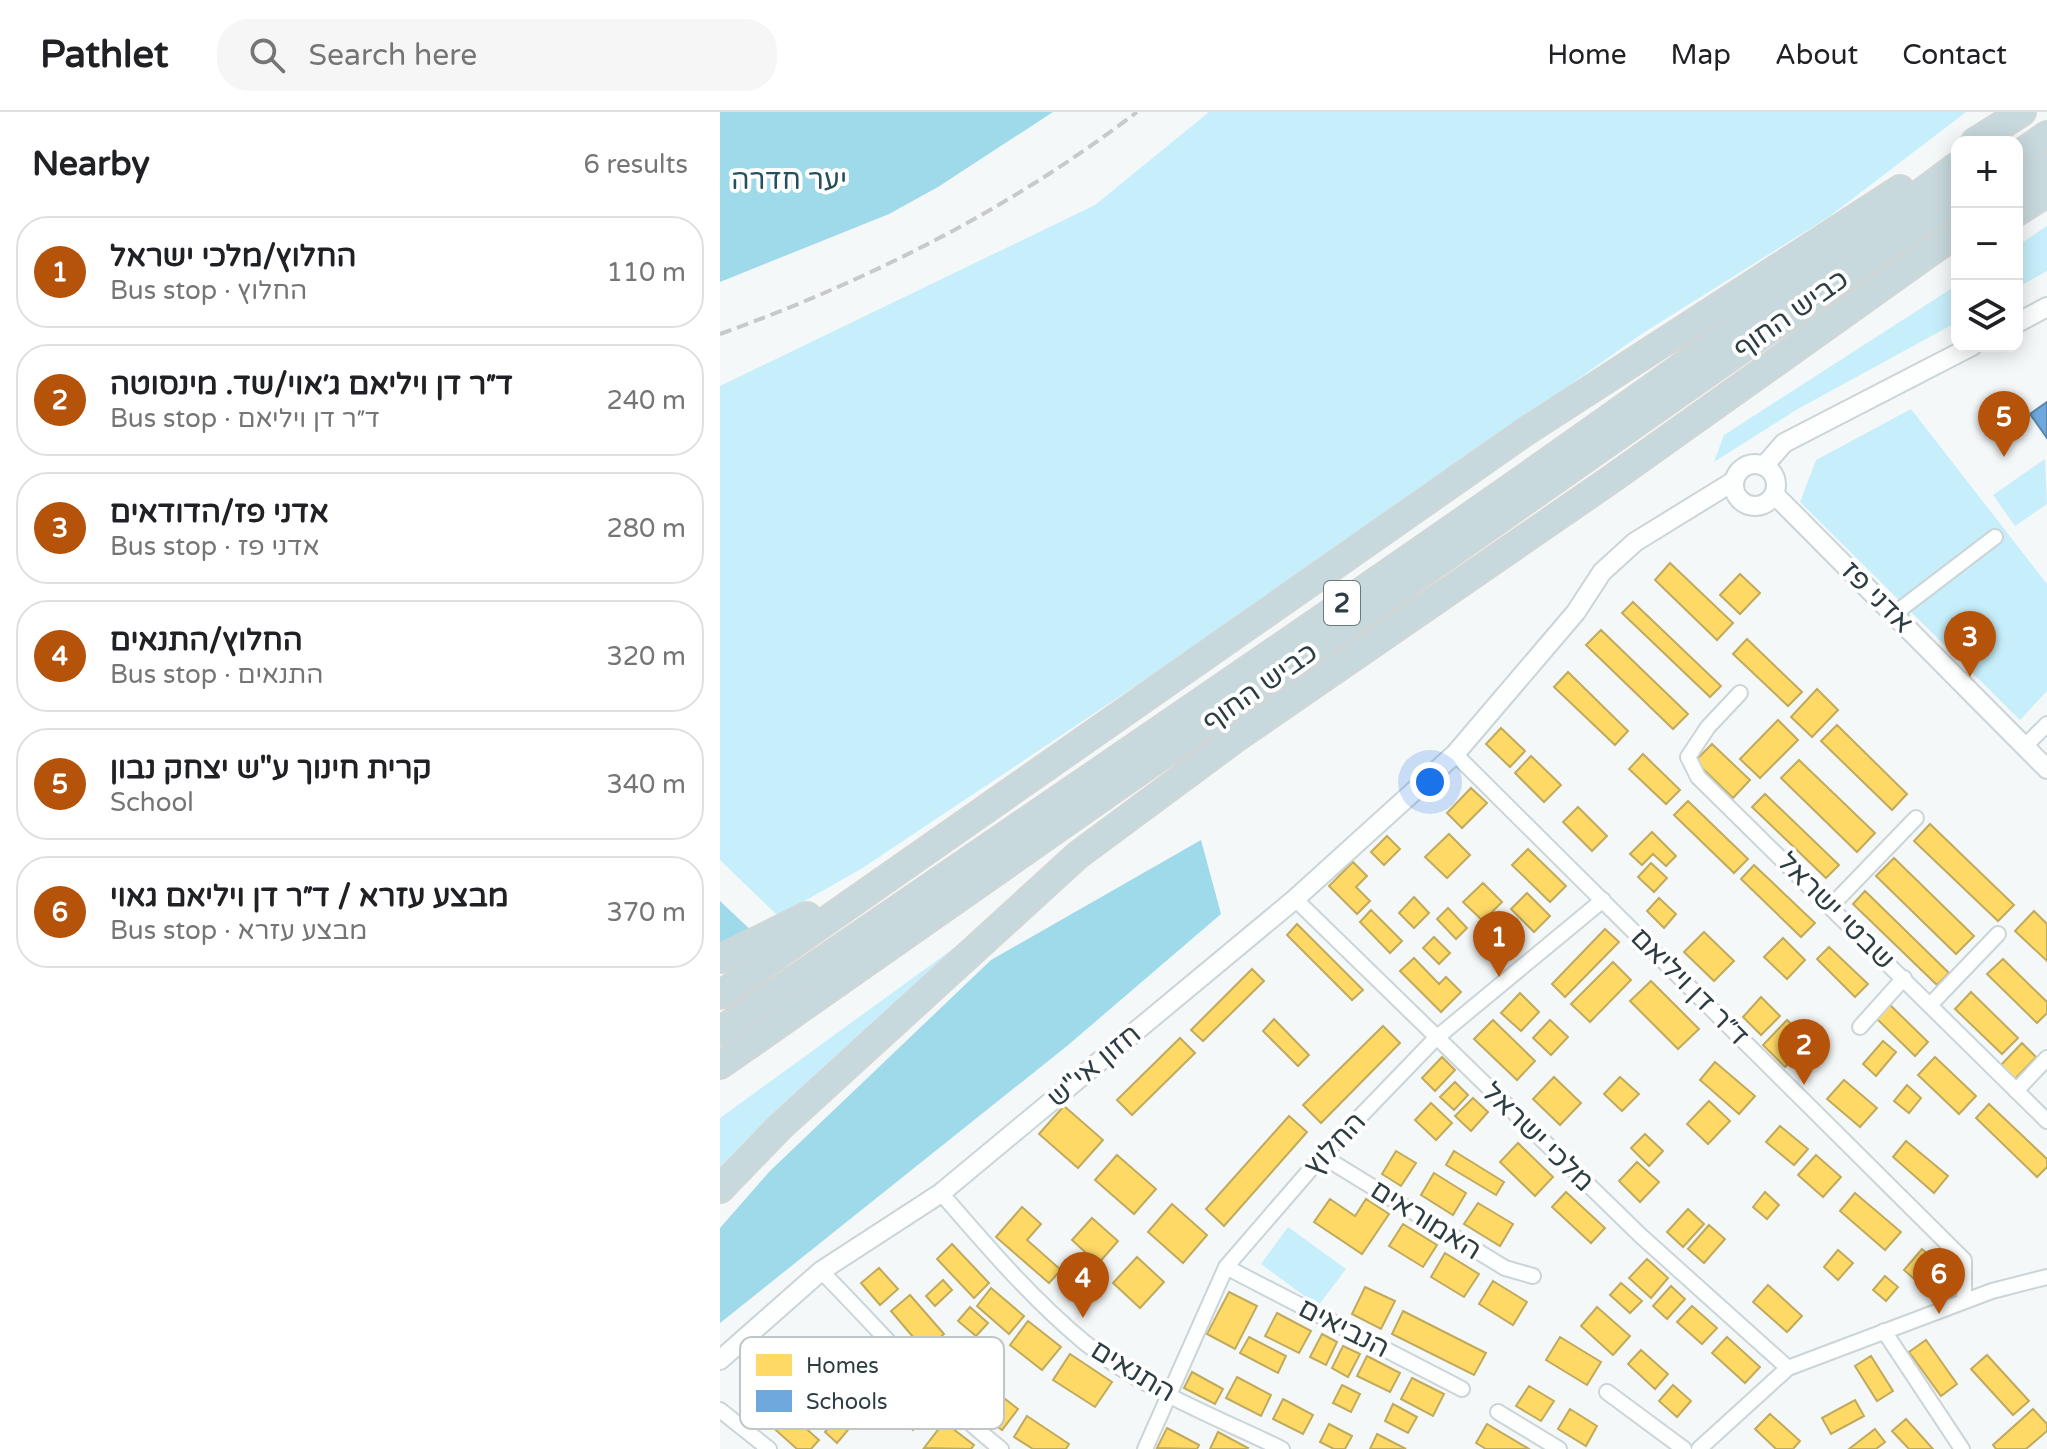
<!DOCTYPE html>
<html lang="en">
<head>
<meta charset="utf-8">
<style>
  body { margin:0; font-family:"Varela Round","Noto Sans Hebrew",sans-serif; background:#f6f6f6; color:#202124 }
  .controls { position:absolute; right:24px; top:24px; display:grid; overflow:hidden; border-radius:16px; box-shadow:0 4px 20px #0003 }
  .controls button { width:72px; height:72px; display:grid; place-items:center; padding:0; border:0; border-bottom:2px solid #e0e0e0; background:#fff; color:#202124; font:40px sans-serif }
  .you { position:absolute; left:710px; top:670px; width:28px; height:28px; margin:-20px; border:6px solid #fff; border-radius:50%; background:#1a73e8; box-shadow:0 0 0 12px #1a73e833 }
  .badge { display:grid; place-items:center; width:52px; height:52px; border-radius:50%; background:#b45309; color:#fff; font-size:26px; font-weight:700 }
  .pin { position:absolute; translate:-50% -66px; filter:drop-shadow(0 2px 4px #0008) }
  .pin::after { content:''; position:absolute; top:42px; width:28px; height:24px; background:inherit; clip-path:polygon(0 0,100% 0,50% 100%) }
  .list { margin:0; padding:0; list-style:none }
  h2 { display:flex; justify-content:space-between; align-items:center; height:104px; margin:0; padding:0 32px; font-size:34px }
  h2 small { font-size:26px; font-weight:400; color:#757577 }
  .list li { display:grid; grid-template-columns:52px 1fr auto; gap:24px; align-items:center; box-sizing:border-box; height:112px; margin:0 16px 16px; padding:0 16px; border:2px solid #e0e0e0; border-radius:32px }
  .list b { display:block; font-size:30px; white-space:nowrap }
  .list p { margin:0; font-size:26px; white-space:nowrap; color:#757577 }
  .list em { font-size:26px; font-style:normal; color:#757577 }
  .icon { flex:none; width:44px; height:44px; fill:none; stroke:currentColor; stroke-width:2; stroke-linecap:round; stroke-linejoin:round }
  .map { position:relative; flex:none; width:1327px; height:1337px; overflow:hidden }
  header { display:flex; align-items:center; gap:48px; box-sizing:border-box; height:112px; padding:0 40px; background:#fff; border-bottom:2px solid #e0e0e0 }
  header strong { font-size:38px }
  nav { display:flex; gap:44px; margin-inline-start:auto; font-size:28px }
  .search { width:560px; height:72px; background:#f6f6f6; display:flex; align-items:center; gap:20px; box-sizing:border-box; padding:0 28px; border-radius:32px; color:#757577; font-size:30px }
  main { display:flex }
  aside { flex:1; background:#fff }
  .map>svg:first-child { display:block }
</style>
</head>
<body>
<header>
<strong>Pathlet</strong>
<div class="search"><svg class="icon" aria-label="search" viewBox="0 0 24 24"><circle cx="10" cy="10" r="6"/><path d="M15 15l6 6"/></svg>Search here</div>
<nav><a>Home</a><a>Map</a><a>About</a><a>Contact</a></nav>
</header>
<main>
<aside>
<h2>Nearby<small>6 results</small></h2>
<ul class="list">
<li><span class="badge">1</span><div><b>החלוץ/מלכי ישראל</b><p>Bus stop · החלוץ</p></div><em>110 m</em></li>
<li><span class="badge">2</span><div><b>ד״ר דן ויליאם ג׳אוי/שד. מינסוטה</b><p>Bus stop · ד״ר דן ויליאם</p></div><em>240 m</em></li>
<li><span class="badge">3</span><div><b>אדני פז/הדודאים</b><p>Bus stop · אדני פז</p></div><em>280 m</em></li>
<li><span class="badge">4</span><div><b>החלוץ/התנאים</b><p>Bus stop · התנאים</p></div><em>320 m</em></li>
<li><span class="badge">5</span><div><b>קרית חינוך ע&quot;ש יצחק נבון</b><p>School</p></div><em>340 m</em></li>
<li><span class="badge">6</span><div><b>מבצע עזרא / ד״ר דן ויליאם גאוי</b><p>Bus stop · מבצע עזרא</p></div><em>370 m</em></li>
</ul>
</aside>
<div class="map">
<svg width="1327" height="1337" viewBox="0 0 1327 1337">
  <rect width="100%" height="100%" fill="#f4f8f9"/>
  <!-- green -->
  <path fill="#c7effb" d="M 489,0 L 1246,0 L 1110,104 L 920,223 L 619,438 L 141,757 L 58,804 L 0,748 L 0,274 L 375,93 Z
    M 1327,114 L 1327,159 L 1297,176 L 1297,134 Z
    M 1237,173 L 1237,210 L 1076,298 L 994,350 L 1004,323 Z
    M 1191,297 L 1327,472 L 1327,579 L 1300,608 L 1080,390 L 1096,348 Z
    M 1325,347 L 1327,392 L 1295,414 L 1273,383 Z
    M 256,820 L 0,1067 L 0,1006 Z
    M 568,1115 L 626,1157 L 598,1194 L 541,1152 Z"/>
  <!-- forest -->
  <path fill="#9fdaea" d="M 0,0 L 333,0 L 218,75 L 169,102 L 0,170 Z
    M 481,728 L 501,802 L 347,934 L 0,1211 L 0,1116 L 50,1059 L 271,848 Z
    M 0,789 L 36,823 L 0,839 Z"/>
  <!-- homes -->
  <path fill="#ffd966" stroke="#c0aa5c" stroke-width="2" d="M 950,451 L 1013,511 L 997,528 L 935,468 Z
    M 1020,462 L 1040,481 L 1020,502 L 1000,483 Z
    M 913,490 L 1001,574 L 990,585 L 902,501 Z
    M 881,518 L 968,602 L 953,617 L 866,533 Z
    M 1027,527 L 1082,580 L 1068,594 L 1013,542 Z
    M 848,560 L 908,619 L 895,633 L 834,575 Z
    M 1097,577 L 1118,598 L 1092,625 L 1071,605 Z
    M 1058,608 L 1078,628 L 1040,666 L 1020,647 Z
    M 1117,613 L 1187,682 L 1172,698 L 1101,629 Z
    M 781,616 L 805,639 L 790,655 L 766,632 Z
    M 992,632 L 1030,668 L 1013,686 L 975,649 Z
    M 923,642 L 960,678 L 946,692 L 909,657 Z
    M 811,644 L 841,673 L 824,690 L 795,661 Z
    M 1079,648 L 1155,721 L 1137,740 L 1061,666 Z
    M 751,676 L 767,691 L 742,716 L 727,701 Z
    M 1045,682 L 1119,753 L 1106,766 L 1032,695 Z
    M 968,689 L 1028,747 L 1014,761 L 954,703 Z
    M 858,695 L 887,724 L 872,739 L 843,710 Z
    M 1210,712 L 1294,793 L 1278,809 L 1194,729 Z
    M 932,720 L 956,744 L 946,754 L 933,742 L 922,753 L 910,742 Z
    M 729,722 L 750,743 L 727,766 L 705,745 Z
    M 667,724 L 680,737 L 664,753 L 651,740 Z
    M 808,737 L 846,774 L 830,790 L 792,753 Z
    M 1174,746 L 1254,824 L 1236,842 L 1156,764 Z
    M 633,750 L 647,764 L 636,775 L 650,789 L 637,802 L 609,774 Z
    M 931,751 L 947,766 L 934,780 L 918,765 Z
    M 1034,753 L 1095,811 L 1081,825 L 1021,767 Z
    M 763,771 L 782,790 L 763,809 L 743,790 Z
    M 1145,779 L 1229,861 L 1217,873 L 1133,792 Z
    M 807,781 L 830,804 L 814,820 L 791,797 Z
    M 694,785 L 709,801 L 694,816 L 679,801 Z
    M 939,786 L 956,802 L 944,816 L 927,799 Z
    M 728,796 L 747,816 L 736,827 L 717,807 Z
    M 651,798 L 682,829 L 670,841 L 640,810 Z
    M 1314,799 L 1327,812 L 1327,849 L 1295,819 Z
    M 577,812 L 643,878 L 632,888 L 567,823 Z
    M 885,817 L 899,830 L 845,885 L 832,872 Z
    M 984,820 L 1014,849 L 994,869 L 964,840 Z
    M 714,825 L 730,841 L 719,852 L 703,836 Z
    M 1063,826 L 1085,848 L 1067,867 L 1044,845 Z
    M 1109,835 L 1148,872 L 1135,885 L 1097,847 Z
    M 694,846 L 719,872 L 726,865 L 741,880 L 721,900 L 680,859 Z
    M 1283,847 L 1327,890 L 1327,901 L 1317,911 L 1267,862 Z
    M 893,850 L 911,868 L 870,910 L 851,892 Z
    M 532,857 L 544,869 L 483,929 L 471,918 Z
    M 931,869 L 979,917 L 958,937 L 910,889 Z
    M 1251,880 L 1298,926 L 1282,942 L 1235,897 Z
    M 800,881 L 819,900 L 801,919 L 781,901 Z
    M 1041,885 L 1060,904 L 1041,923 L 1023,905 Z
    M 1169,892 L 1208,930 L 1195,944 L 1156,906 Z
    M 554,907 L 589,943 L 578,954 L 543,919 Z
    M 773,908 L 815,949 L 797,968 L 754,927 Z
    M 830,908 L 848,925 L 831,943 L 813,926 Z
    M 1067,908 L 1090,930 L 1065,955 L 1043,933 Z
    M 663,914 L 680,931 L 601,1011 L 583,993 Z
    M 460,926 L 475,941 L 412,1003 L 397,988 Z
    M 1163,929 L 1176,940 L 1156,964 L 1143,952 Z
    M 1302,931 L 1316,945 L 1294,968 L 1280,954 Z
    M 722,945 L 735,958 L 715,979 L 702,966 Z
    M 1215,945 L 1256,984 L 1239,1002 L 1198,963 Z
    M 995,950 L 1035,984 L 1019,1002 L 980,968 Z
    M 834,965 L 861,991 L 840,1013 L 813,987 Z
    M 900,965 L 919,982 L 902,999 L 884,982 Z
    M 1124,968 L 1157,996 L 1140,1015 L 1107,987 Z
    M 735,970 L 748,983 L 734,998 L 720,985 Z
    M 1187,973 L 1201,986 L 1189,1001 L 1174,989 Z
    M 753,986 L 768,1000 L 751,1019 L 735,1004 Z
    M 989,989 L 1010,1009 L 988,1032 L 967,1012 Z
    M 711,991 L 732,1011 L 716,1028 L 695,1008 Z
    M 1269,992 L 1327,1047 L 1327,1055 L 1317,1065 L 1256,1006 Z
    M 344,994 L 383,1028 L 358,1056 L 319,1022 Z
    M 569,1004 L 587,1020 L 504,1114 L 486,1097 Z
    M 1060,1014 L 1088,1037 L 1074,1053 L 1046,1030 Z
    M 925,1022 L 943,1039 L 929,1054 L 911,1036 Z
    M 1186,1029 L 1228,1064 L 1214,1081 L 1173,1045 Z
    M 798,1031 L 833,1065 L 815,1084 L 780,1050 Z
    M 676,1039 L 696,1051 L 681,1074 L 662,1062 Z
    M 734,1039 L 784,1070 L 776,1083 L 726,1053 Z
    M 397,1043 L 436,1077 L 414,1102 L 375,1068 Z
    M 1096,1043 L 1121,1065 L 1103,1085 L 1078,1063 Z
    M 917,1050 L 939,1070 L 920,1090 L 899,1069 Z
    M 714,1061 L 746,1081 L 733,1103 L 701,1083 Z
    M 846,1080 L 885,1116 L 871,1131 L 832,1095 Z
    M 1045,1080 L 1059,1093 L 1047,1107 L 1033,1095 Z
    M 1135,1081 L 1181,1120 L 1165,1138 L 1120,1099 Z
    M 610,1087 L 635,1104 L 646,1087 L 669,1102 L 642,1142 L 594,1110 Z
    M 758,1091 L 793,1112 L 780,1134 L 744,1112 Z
    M 452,1092 L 487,1123 L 463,1151 L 428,1120 Z
    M 302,1095 L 321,1112 L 307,1128 L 341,1158 L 329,1171 L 276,1125 Z
    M 968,1097 L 984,1112 L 963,1135 L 947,1120 Z
    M 372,1106 L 398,1129 L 378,1152 L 352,1128 Z
    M 683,1112 L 717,1133 L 703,1155 L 669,1134 Z
    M 989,1113 L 1005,1127 L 984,1151 L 968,1137 Z
    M 232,1132 L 269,1171 L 254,1186 L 217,1147 Z
    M 1202,1137 L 1219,1152 L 1201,1173 L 1184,1158 Z
    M 1118,1138 L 1133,1151 L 1118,1168 L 1104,1155 Z
    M 725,1141 L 759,1162 L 744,1185 L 711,1165 Z
    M 417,1145 L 444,1170 L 420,1196 L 393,1171 Z
    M 927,1147 L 948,1166 L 931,1186 L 909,1166 Z
    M 159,1156 L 178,1177 L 160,1193 L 141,1171 Z
    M 1165,1164 L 1178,1175 L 1166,1189 L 1153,1178 Z
    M 223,1168 L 232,1178 L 215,1194 L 206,1184 Z
    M 773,1169 L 807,1190 L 793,1213 L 759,1192 Z
    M 901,1171 L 922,1189 L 910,1201 L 890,1183 Z
    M 1048,1173 L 1082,1204 L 1067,1220 L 1033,1190 Z
    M 951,1174 L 965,1187 L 947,1207 L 933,1194 Z
    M 645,1175 L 675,1189 L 661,1217 L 632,1202 Z
    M 271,1176 L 304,1204 L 289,1222 L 257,1194 Z
    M 509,1180 L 537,1194 L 515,1237 L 487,1222 Z
    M 190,1183 L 224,1222 L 205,1239 L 171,1199 Z
    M 972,1194 L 997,1216 L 982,1232 L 957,1210 Z
    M 250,1195 L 268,1211 L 256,1224 L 238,1209 Z
    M 877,1195 L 910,1224 L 893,1243 L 861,1214 Z
    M 683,1199 L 766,1241 L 754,1263 L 672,1222 Z
    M 557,1201 L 591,1219 L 579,1241 L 545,1224 Z
    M 308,1209 L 341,1235 L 322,1258 L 290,1233 Z
    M 602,1222 L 617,1230 L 606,1253 L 590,1245 Z
    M 529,1225 L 566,1244 L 558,1261 L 520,1241 Z
    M 840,1225 L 881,1250 L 867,1273 L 826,1248 Z
    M 1007,1225 L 1040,1255 L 1025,1271 L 992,1241 Z
    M 1206,1228 L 1237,1272 L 1221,1284 L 1189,1240 Z
    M 623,1234 L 640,1242 L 628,1265 L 612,1256 Z
    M 921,1238 L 948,1262 L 935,1277 L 908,1252 Z
    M 350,1242 L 392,1270 L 375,1295 L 333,1268 Z
    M 1267,1243 L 1309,1289 L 1293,1303 L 1251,1257 Z
    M 647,1244 L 680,1261 L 670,1280 L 637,1264 Z
    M 1151,1244 L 1173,1279 L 1157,1289 L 1135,1254 Z
    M 472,1260 L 503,1277 L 495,1292 L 464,1276 Z
    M 174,1265 L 211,1300 L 193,1318 L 157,1283 Z
    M 517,1265 L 551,1283 L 541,1304 L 506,1286 Z
    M 692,1266 L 724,1282 L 713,1304 L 681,1287 Z
    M 266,1272 L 298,1297 L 282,1318 L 250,1294 Z
    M 622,1273 L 640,1282 L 631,1300 L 613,1291 Z
    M 953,1273 L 971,1289 L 957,1305 L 939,1289 Z
    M 809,1274 L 834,1289 L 821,1309 L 796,1294 Z
    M 563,1287 L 593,1303 L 583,1322 L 553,1307 Z
    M 1135,1288 L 1144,1304 L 1111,1322 L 1102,1306 Z
    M 673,1292 L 697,1305 L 688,1321 L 665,1309 Z
    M 63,1296 L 99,1328 L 91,1337 L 77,1337 L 49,1312 Z
    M 125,1296 L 138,1306 L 117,1331 L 105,1320 Z
    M 850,1297 L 877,1314 L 866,1334 L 838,1317 Z
    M 1313,1297 L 1327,1312 L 1327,1319 L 1306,1337 L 1276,1337 L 1273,1333 Z
    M 1050,1302 L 1080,1329 L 1073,1337 L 1056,1337 L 1035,1317 Z
    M 307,1304 L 349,1332 L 346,1337 L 313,1337 L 294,1325 Z
    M 1186,1307 L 1213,1337 L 1189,1337 L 1172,1319 Z
    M 224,1310 L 254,1333 L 251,1337 L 204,1336 Z
    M 609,1312 L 632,1324 L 625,1337 L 614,1337 L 600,1330 Z
    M 767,1312 L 809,1337 L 766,1337 L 756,1331 Z
    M 447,1316 L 479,1333 L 477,1337 L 437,1336 Z
    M 1155,1317 L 1165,1330 L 1156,1337 L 1129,1337 Z
    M 498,1320 L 528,1336 L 527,1337 L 490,1337 Z
    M 657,1322 L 686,1337 L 650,1337 Z"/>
  <!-- schools -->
  <path fill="#6fa8dc" stroke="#5b88ae" stroke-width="2" d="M 1327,290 L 1327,326 L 1310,302 Z"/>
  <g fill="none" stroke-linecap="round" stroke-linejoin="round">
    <!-- minor casing -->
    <g stroke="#cbd5d8" stroke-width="18">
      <path id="minor" d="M 1174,502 L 1275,425
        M 1020,581 L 988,615 L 968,645 L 978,665 L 1327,1009
        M 1305,634 L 1327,612
        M 735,642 L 1244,1148 L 1244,1189
        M 575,787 L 921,1124 L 1068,1256
        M 1111,794 L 1196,706
        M 1211,892 L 1278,822
        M 1140,915 L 1184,866
        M 1296,979 L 1327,946
        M 602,1044 L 785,1156 L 813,1164
        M 221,1081 C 266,1133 311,1186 364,1230 C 422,1277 496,1305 562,1337
        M 506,1155 L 742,1277
        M 101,1159 C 161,1219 214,1284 281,1337
        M 1164,1219 L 1242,1337
        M 887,1280 L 964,1337
        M 0,1298 L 49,1337
        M 778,1300 L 839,1337
        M 425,1337 L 506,1155 L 602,1044 L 715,927 L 883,788
        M 979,1337 L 1068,1256 L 1272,1179 L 1327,1165"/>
    </g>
    <!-- tertiary casing -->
    <g stroke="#cbd5d8" stroke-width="22">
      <path id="tertiary" d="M 1297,211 L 1327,195
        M1014 373a21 21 0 1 1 42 0a21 21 0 1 1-42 0Z
        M 1044,354 L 1064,331 L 1252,234
        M 1054,382 L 1327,657
        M 0,1248 L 101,1159 L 221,1081 L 575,787 L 735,642 L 856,500 L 882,460 L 915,430 L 1014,369"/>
    </g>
    <!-- motorway casing -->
    <g stroke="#d1d6d7" stroke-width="30">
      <path id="motorway" d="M 1255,30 L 1302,0
        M 1297,44 L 1327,23
        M 1297,78 L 1327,56
        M 1297,100 L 1327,81
        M 0,847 L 87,804
        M 0,883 L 805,320 L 1180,77
        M 0,919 C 414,634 834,355 1237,54
        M 0,953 L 1237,86
        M 0,1077 L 59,1016 L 358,743 L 516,626 L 893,366 L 1237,121"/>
    </g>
    <!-- minor -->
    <use href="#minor" stroke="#fdfefe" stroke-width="14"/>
    <!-- tertiary -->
    <use href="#tertiary" stroke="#fdfefe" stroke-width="18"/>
    <!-- motorway -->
    <use href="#motorway" stroke="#c7d9dd" stroke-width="26"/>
    <!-- rail -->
    <path stroke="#c8caca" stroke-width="4" stroke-dasharray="12 6" stroke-linecap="butt" d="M 0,222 C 150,168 290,97 417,0"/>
  </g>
  <g text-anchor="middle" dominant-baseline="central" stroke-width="8" stroke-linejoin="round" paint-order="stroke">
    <!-- shield labels -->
    <rect fill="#fff" stroke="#6b787b" stroke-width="2" x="604" y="469" width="36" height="44" rx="6"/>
    <g font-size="26" font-weight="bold" fill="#2c3e43">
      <text x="622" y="491">2</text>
    </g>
    <!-- park labels -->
    <g font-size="28" fill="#23505c" stroke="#fff">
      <text x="69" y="68">יער חדרה</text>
    </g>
    <!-- street labels -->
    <g font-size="28" fill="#2c3e43" stroke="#fff">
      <text transform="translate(1071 202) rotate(-35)">כביש החוף</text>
      <text transform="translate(1157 485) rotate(45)">אדני פז</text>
      <text transform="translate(540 575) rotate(-35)">כביש החוף</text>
      <text transform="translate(1116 799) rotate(45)">שבטי ישראל</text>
      <text transform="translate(970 875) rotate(45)">ד״ר דן ויליאם</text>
      <text transform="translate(374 954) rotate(-40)">חזון אי"ש</text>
      <text transform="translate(818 1025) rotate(44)">מלכי ישראל</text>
      <text transform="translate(615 1032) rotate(-47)">החלוץ</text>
      <text transform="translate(706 1108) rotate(32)">האמוראים</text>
      <text transform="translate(624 1216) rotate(27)">הנביאים</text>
      <text transform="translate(413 1259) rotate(31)">התנאים</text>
    </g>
  </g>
  <!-- legend -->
  <rect x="20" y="1225" width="264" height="92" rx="12" fill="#fff" stroke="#c0c5c7" stroke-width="2"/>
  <rect x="36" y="1242" width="36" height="22" fill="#ffd966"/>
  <rect x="36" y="1278" width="36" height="22" fill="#6fa8dc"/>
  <g font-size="22" fill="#2c3e43">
    <text x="86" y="1261">Homes</text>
    <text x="86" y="1297">Schools</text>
  </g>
</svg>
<div class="controls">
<button>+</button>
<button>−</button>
<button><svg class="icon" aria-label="layers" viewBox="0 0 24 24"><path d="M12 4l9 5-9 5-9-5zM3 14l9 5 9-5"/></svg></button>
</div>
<div class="you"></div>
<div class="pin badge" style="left:779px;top:865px">1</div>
<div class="pin badge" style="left:1084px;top:973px">2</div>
<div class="pin badge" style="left:1250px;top:565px">3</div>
<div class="pin badge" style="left:363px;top:1206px">4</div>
<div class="pin badge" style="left:1284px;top:345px">5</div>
<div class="pin badge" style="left:1219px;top:1202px">6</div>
</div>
</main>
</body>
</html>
